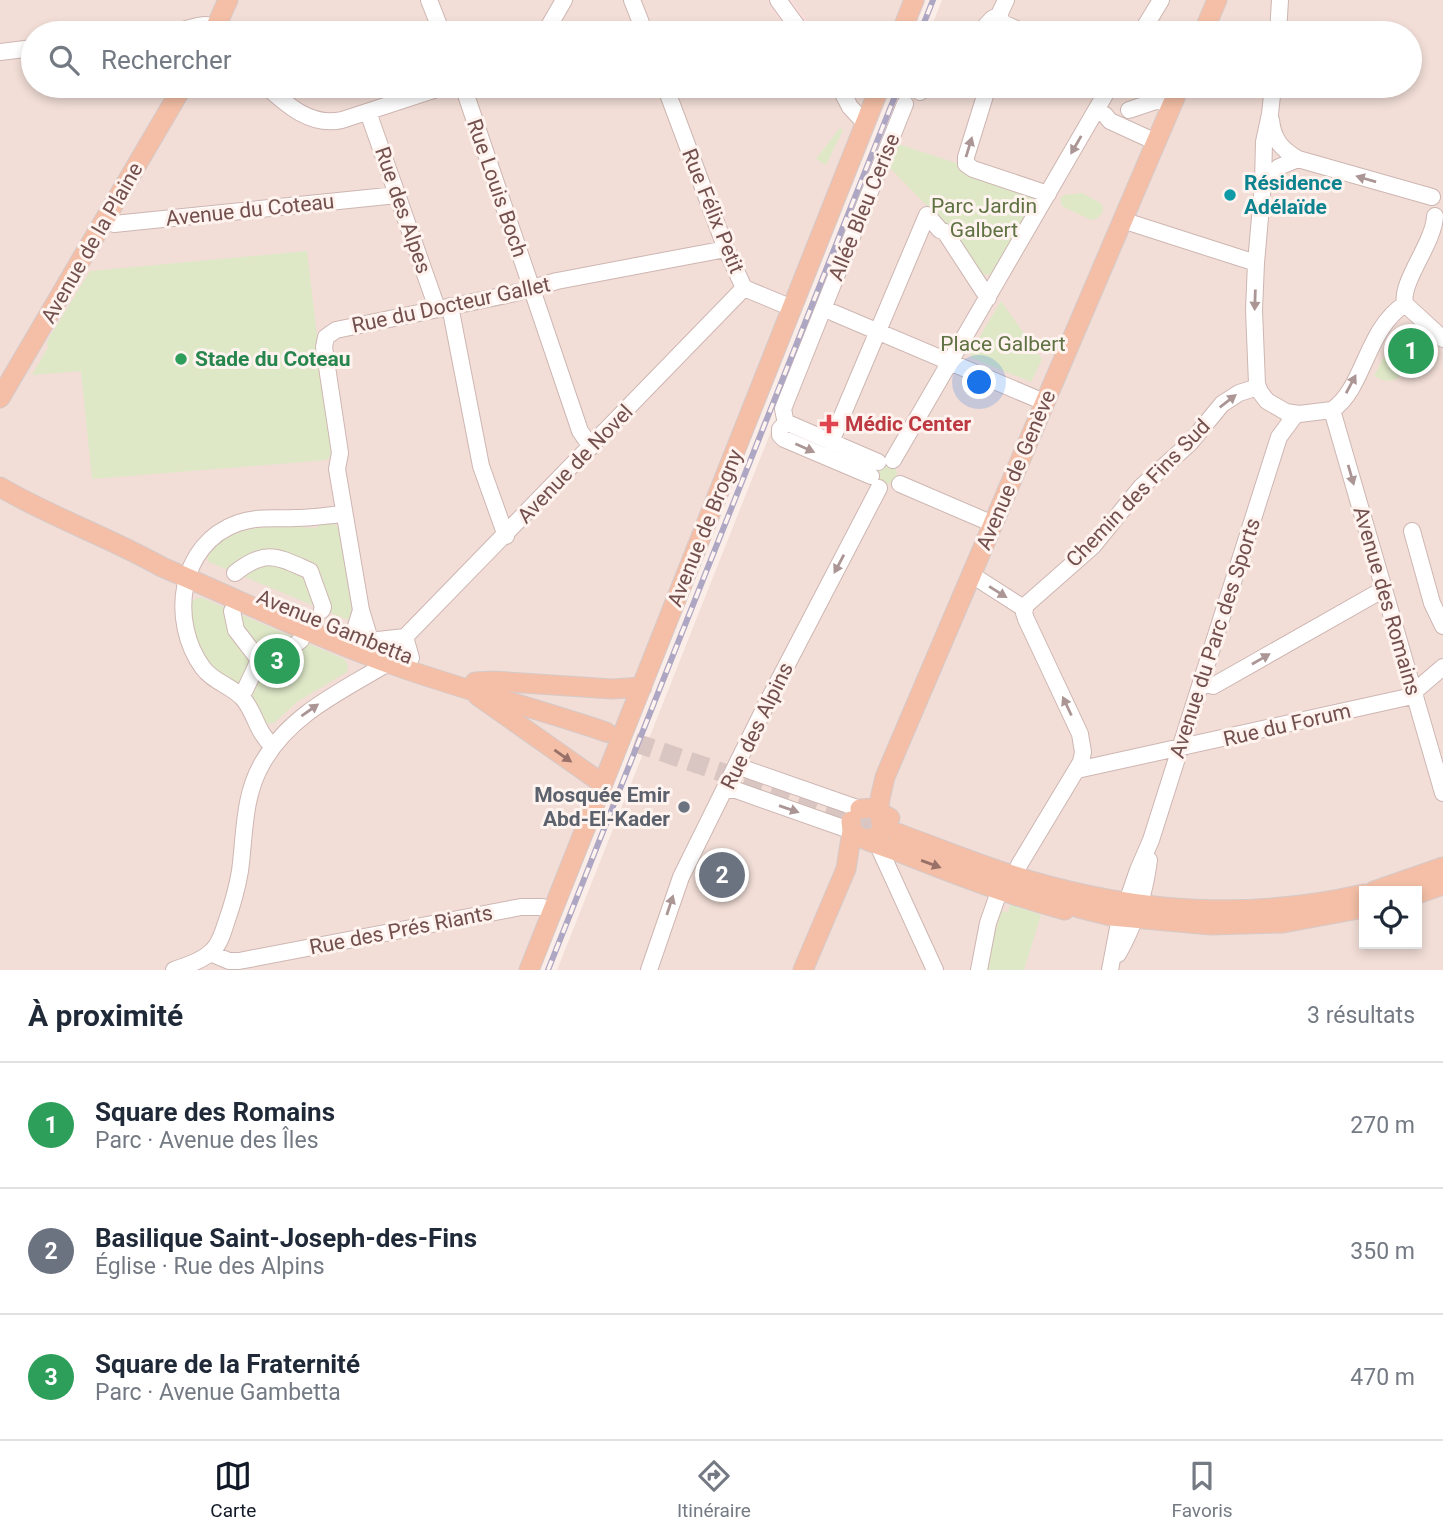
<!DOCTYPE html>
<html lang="fr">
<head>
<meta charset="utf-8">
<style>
  body { margin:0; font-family:Roboto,sans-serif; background:#f6f6f7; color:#1f2937 }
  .controls { position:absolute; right:21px; bottom:21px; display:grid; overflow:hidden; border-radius:0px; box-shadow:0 4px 10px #0003 }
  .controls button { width:63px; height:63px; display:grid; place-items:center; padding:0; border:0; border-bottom:2px solid #e0e1e3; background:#fff; color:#1f2937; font:35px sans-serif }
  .you { position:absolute; left:980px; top:383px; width:24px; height:24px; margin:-18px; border:5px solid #fff; border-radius:50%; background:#1a73e8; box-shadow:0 0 0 10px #1a73e833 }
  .badge { display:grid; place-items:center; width:46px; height:46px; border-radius:50%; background:#111827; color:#fff; font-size:23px; font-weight:700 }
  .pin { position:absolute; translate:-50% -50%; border:4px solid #fff; box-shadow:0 2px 7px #0006 }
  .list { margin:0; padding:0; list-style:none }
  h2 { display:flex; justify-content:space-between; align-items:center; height:91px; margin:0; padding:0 28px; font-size:30px }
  h2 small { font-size:23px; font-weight:400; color:#747a83 }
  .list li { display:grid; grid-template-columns:46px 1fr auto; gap:21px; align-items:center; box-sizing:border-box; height:126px; padding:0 28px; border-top:2px solid #e0e1e3 }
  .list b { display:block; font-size:26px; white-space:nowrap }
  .list p { margin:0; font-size:23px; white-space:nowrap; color:#747a83 }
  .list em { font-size:23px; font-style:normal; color:#747a83 }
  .icon { flex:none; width:38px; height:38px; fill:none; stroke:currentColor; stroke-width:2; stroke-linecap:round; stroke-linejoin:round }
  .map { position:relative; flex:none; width:1443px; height:970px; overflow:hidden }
  .search { position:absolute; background:#fff; box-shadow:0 4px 10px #0003; left:21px; right:21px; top:21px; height:77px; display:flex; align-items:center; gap:18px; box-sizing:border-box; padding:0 24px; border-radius:38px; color:#747a83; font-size:26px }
  .sheet { height:469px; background:#fff }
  nav { display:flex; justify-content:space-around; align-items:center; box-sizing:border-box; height:98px; border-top:2px solid #e0e1e3; background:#fff; font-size:19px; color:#747a83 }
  nav a { display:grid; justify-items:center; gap:4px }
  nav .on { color:#111827 }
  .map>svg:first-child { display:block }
</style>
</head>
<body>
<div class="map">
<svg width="1443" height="970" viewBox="0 0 1443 970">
  <rect width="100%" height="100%" fill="#fbeee8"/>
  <!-- residential -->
  <path fill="#f2ded7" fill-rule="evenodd" d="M 0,0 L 926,0 L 913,33 L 33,33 L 33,86 L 892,86 L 539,970 L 0,970 Z
    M 942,0 L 1443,0 L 1443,970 L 557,970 L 908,86 L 1410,86 L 1410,33 L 929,33 ZM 1364,891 L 1417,891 L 1417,944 L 1364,944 Z"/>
  <!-- commercial -->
  <path fill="#fadddd" d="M 766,0 L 792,0 L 816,33 L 789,33 Z"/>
  <!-- green -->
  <path fill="#dee8c7" d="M 840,128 L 843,130 L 826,165 L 816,159 Z
    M 898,144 L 959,164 L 1032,195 L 1035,206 L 996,274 L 980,275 L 943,222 L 889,167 Z
    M 1082,193 L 1102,204 L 1103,211 L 1098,218 L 1091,220 L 1062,206 L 1060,199 L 1064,195 Z
    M 307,251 L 316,328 L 337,448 L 327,460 L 92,479 L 81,371 L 32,375 L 48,347 L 47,341 L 90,271 Z
    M 1001,301 L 1042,359 L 1031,382 L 972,358 L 970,353 Z
    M 1410,326 L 1438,347 L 1432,355 L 1403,369 L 1398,378 L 1394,380 L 1385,381 L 1374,376 L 1396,334 L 1401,328 Z
    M877 474a10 10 0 1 1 20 0a10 10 0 1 1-20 0Z
    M 335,524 L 340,530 L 355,618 L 353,622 L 209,562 L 207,558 C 230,520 280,526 317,528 L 318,525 Z
    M 200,597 L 344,659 L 348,665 L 347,672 L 297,702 L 274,723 L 266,724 C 259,715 258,704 250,695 C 240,685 230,680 218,673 C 195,658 192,626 190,602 Z
    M 1010,904 L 1041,915 L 1024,970 L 984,970 L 1001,911 L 1008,912 Z"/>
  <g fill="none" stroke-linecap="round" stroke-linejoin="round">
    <!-- major-tunnel -->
    <path stroke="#d9c6c2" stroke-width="19" stroke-dasharray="19 10" stroke-linecap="butt" d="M 607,733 L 896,832"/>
    <!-- minor casing -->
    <g stroke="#ceb6b2" stroke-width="18">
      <path id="minor" d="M 429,0 L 442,33
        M 632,0 L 645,33
        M 778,0 L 802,33
        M 999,15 L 1003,23 L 1025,33
        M 169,33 C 188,31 209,16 223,33
        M 545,33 L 564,0
        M 979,33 L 992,19 L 999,15 L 1006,0
        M 1141,33 L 1161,0
        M 1278,33 L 1280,0
        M 0,52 L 33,48
        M 266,86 C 287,105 311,127 342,120 L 446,86
        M 463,86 L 580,431 L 591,447
        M 665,86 L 726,249 L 744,288 L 792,308
        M 839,86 L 850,107 L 865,123
        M 988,86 L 966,157 L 966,164 L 973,169 L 1048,194
        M 1273,86 L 1270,114 L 1264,142 L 1263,183 L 1256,263 L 1254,310 L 1257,384 L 1260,392 L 1267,401 L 1286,412 L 1299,414 L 1332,410 C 1364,389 1366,329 1405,304
        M 920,92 L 927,86
        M 1129,110 L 1156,101 L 1173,103
        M 1096,111 L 1105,115 L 1110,121 L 1156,142
        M 368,112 L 437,308
        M 1271,120 C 1273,139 1281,149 1298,159 L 1432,197
        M 1263,183 L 1279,167 L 1298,159
        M 105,219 L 114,224 L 397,195
        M 1122,220 L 1256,263
        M 726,249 L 557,281 L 511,294 L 336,330 L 326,337 L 324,347 L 340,453 L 337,469 L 361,610 L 371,643 L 378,640 L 405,637 L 744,288
        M 1405,304 C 1400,282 1434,243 1435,216
        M 1405,304 L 1443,339
        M 450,306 L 481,466 L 506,536
        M 834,313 L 1044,402
        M 1332,410 L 1443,793
        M 786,424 L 783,409 L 905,104
        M 831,442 L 927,215 L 940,230 L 945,232 L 988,298
        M 893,460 L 1110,86
        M 871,476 L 784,439 L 780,435 L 780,429 L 785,424 L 790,424 L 878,462
        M 900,484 L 993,524
        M 1412,531 L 1432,603 L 1443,626
        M 235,573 C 266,548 278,557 310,571 L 323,607 L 322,610
        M 972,575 L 1025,609
        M 232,611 L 236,630 L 259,660
        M 353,636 L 361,610
        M 405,637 L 411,658
        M 1201,682 L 1213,686 L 1384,589
        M 245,690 L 259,660 L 287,651 L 301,640
        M 273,747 C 256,730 257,718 245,701 C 234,686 214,683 203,668 C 169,622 178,544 238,523 C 258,516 275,519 296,518 C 312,518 328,515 344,514
        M 737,766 L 860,809
        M 1077,770 L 1408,697 L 1443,667
        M 725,790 L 736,790 L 852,831
        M 883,847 L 881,852 L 935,970
        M 1019,865 L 1081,762 L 1083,752 L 1080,734 L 1026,619 L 1024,613 L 1026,605 L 1093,546 L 1141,487 L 1190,443 L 1222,404 L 1239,393 L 1258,387
        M 210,953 L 229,961 L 239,961 L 521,907 L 542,907 L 553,910
        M 1118,954 C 1134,926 1145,892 1149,860
        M 174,970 C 187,965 202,961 212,951 C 220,944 223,932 226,923 C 232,906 237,889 240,871 C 245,834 243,795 263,762 C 290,715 338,693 383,666 L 391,664
        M 649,970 L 681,877 L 767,703 L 879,488
        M 979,970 L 988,923 L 1000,889
        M 1110,970 L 1118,928 L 1138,870 L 1151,840 L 1279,437 L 1296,414"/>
    </g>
    <!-- major casing -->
    <g stroke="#d5caca" stroke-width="21">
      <path id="major" d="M 213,33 L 228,0
        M 901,33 L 914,0
        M 1203,33 L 1217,0
        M 0,398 L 183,86
        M 0,487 C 53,518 109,537 162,567 C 237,599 311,635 388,663 C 459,689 533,707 606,732
        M 475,682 L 493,681 L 612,689 L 642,687
        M 478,696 L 603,784
        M 860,809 L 872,808 L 890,818
        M 852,831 C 860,840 883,846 896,851 C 951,873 1008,895 1065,910
        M 897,833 C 941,849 984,867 1028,880 C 1141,913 1249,920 1364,894
        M 868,839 C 887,835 881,826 879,812 C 878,802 883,787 885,777 L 1180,86
        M 1374,891 L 1443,867
        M 1051,893 L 1079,908 L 1111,916 L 1211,925 L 1283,923 L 1364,908
        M 1417,894 L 1443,885
        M 529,970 L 880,86
        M 803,970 L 846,869 L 852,831 L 851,821"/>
    </g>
    <!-- minor -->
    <use href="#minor" stroke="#fff" stroke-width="16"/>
    <!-- major -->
    <use href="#major" stroke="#f4bfa6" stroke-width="19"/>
    <!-- rail casing -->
    <g stroke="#aea7c4" stroke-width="6">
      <path id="rail" d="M 920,33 L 933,0
        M 548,970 L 899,86"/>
    </g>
    <!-- rail -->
    <use href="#rail" stroke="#fef3ee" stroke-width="3.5" stroke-dasharray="10" stroke-linecap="butt"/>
  </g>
  <!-- one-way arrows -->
  <defs><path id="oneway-solid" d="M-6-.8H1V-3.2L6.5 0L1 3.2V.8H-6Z" transform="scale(1.75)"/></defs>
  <g fill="#ab9695">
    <use href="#oneway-solid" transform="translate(1076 145) rotate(120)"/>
    <use href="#oneway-solid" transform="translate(969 147) rotate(-73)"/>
    <use href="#oneway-solid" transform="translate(1366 179) rotate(-164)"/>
    <use href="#oneway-solid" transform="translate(1255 300) rotate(92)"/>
    <use href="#oneway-solid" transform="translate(1351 384) rotate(-62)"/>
    <use href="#oneway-solid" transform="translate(1228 401) rotate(-38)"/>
    <use href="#oneway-solid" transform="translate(805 448) rotate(24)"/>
    <use href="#oneway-solid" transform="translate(1351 475) rotate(74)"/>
    <use href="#oneway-solid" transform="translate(839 564) rotate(118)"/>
    <use href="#oneway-solid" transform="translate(998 592) rotate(32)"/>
    <use href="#oneway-solid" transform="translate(1261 659) rotate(-30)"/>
    <use href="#oneway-solid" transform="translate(1067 706) rotate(-115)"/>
    <use href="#oneway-solid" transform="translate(310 710) rotate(-35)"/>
    <use href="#oneway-solid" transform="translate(789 809) rotate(19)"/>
    <use href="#oneway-solid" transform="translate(670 905) rotate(-72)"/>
  </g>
  <g fill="#9a7168">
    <use href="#oneway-solid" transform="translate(563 756) rotate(35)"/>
    <use href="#oneway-solid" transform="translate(931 864) rotate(20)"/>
  </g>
  <!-- markers -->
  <circle fill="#0f9aa8" stroke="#fef3ee" stroke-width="2.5" cx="1230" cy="195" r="7"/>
  <circle fill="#2e9e5b" stroke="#fef3ee" stroke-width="2.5" cx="181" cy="359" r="7"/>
  <path fill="#e0444e" stroke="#fef3ee" stroke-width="2.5" d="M825.5 413.5h7v7h7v7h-7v7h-7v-7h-7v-7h7z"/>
  <circle fill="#6b7280" stroke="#fef3ee" stroke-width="2.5" cx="684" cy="807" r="7"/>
  <g text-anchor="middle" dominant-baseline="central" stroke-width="6" stroke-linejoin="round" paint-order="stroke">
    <!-- culture labels -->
    <g font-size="21" font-weight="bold" fill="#0d838f" stroke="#fef3ee" text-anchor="start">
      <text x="1244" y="183">Résidence<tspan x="1244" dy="24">Adélaïde</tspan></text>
    </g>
    <!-- street labels -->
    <g font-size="21" fill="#73504e" stroke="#fef3ee">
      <text transform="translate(497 188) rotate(71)">Rue Louis Boch</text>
      <text transform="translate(864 207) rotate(-68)">Allée Bleu Cerise</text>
      <text transform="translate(250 210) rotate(-6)">Avenue du Coteau</text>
      <text transform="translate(403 210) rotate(71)">Rue des Alpes</text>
      <text transform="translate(713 211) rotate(68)">Rue Félix Petit</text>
      <text transform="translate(92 243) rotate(-60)">Avenue de la Plaine</text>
      <text transform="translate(451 305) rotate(-12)">Rue du Docteur Gallet</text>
      <text transform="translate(575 464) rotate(-46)">Avenue de Novel</text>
      <text transform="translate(1016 470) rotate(-67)">Avenue de Genève</text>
      <text transform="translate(1138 493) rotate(-46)">Chemin des Fins Sud</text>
      <text transform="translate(705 528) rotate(-68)">Avenue de Brogny</text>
      <text transform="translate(1387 601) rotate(74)">Avenue des Romains</text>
      <text transform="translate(335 627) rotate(22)">Avenue Gambetta</text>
      <text transform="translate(1215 638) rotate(-72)">Avenue du Parc des Sports</text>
      <text transform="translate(1287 725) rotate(-13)">Rue du Forum</text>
      <text transform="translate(757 726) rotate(-64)">Rue des Alpins</text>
      <text transform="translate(401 930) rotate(-11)">Rue des Prés Riants</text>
    </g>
    <!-- park labels -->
    <g font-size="21" fill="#5f7244" stroke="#fef3ee">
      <text x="984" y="206">Parc Jardin<tspan x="984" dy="24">Galbert</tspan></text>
      <text x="1003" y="344">Place Galbert</text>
    </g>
    <!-- leisure labels -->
    <g font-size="21" font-weight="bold" fill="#27864d" stroke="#fef3ee" text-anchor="start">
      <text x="195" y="359">Stade du Coteau</text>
    </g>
    <!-- health labels -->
    <g font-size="21" font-weight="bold" fill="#be3a42" stroke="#fef3ee" text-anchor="start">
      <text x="845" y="424">Médic Center</text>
    </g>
    <!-- worship labels -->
    <g font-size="21" font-weight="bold" fill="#5b616d" stroke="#fef3ee" text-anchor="end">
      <text x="670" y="795">Mosquée Emir<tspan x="670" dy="24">Abd-El-Kader</tspan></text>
    </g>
  </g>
</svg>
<div class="controls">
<button><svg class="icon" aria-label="locate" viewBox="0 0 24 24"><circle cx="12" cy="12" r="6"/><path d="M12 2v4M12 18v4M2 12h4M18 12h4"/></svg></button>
</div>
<div class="you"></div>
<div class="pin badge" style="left:1411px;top:351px;background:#2e9e5b">1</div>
<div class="pin badge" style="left:722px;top:875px;background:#6b7280">2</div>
<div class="pin badge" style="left:277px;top:661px;background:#2e9e5b">3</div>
<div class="search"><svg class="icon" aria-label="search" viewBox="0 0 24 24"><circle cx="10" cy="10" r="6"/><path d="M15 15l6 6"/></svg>Rechercher</div>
</div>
<section class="sheet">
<h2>À proximité<small>3 résultats</small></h2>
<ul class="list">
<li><span class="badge" style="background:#2e9e5b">1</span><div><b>Square des Romains</b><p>Parc · Avenue des Îles</p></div><em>270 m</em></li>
<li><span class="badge" style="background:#6b7280">2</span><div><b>Basilique Saint-Joseph-des-Fins</b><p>Église · Rue des Alpins</p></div><em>350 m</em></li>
<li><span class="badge" style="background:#2e9e5b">3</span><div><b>Square de la Fraternité</b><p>Parc · Avenue Gambetta</p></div><em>470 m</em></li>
</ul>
</section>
<nav>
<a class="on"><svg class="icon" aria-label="map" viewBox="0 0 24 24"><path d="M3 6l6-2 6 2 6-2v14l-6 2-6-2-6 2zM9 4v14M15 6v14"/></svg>Carte</a>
<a><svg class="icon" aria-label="directions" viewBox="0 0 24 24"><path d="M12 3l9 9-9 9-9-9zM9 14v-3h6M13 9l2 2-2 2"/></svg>Itinéraire</a>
<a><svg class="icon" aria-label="saved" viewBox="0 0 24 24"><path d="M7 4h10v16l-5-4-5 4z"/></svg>Favoris</a>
</nav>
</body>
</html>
